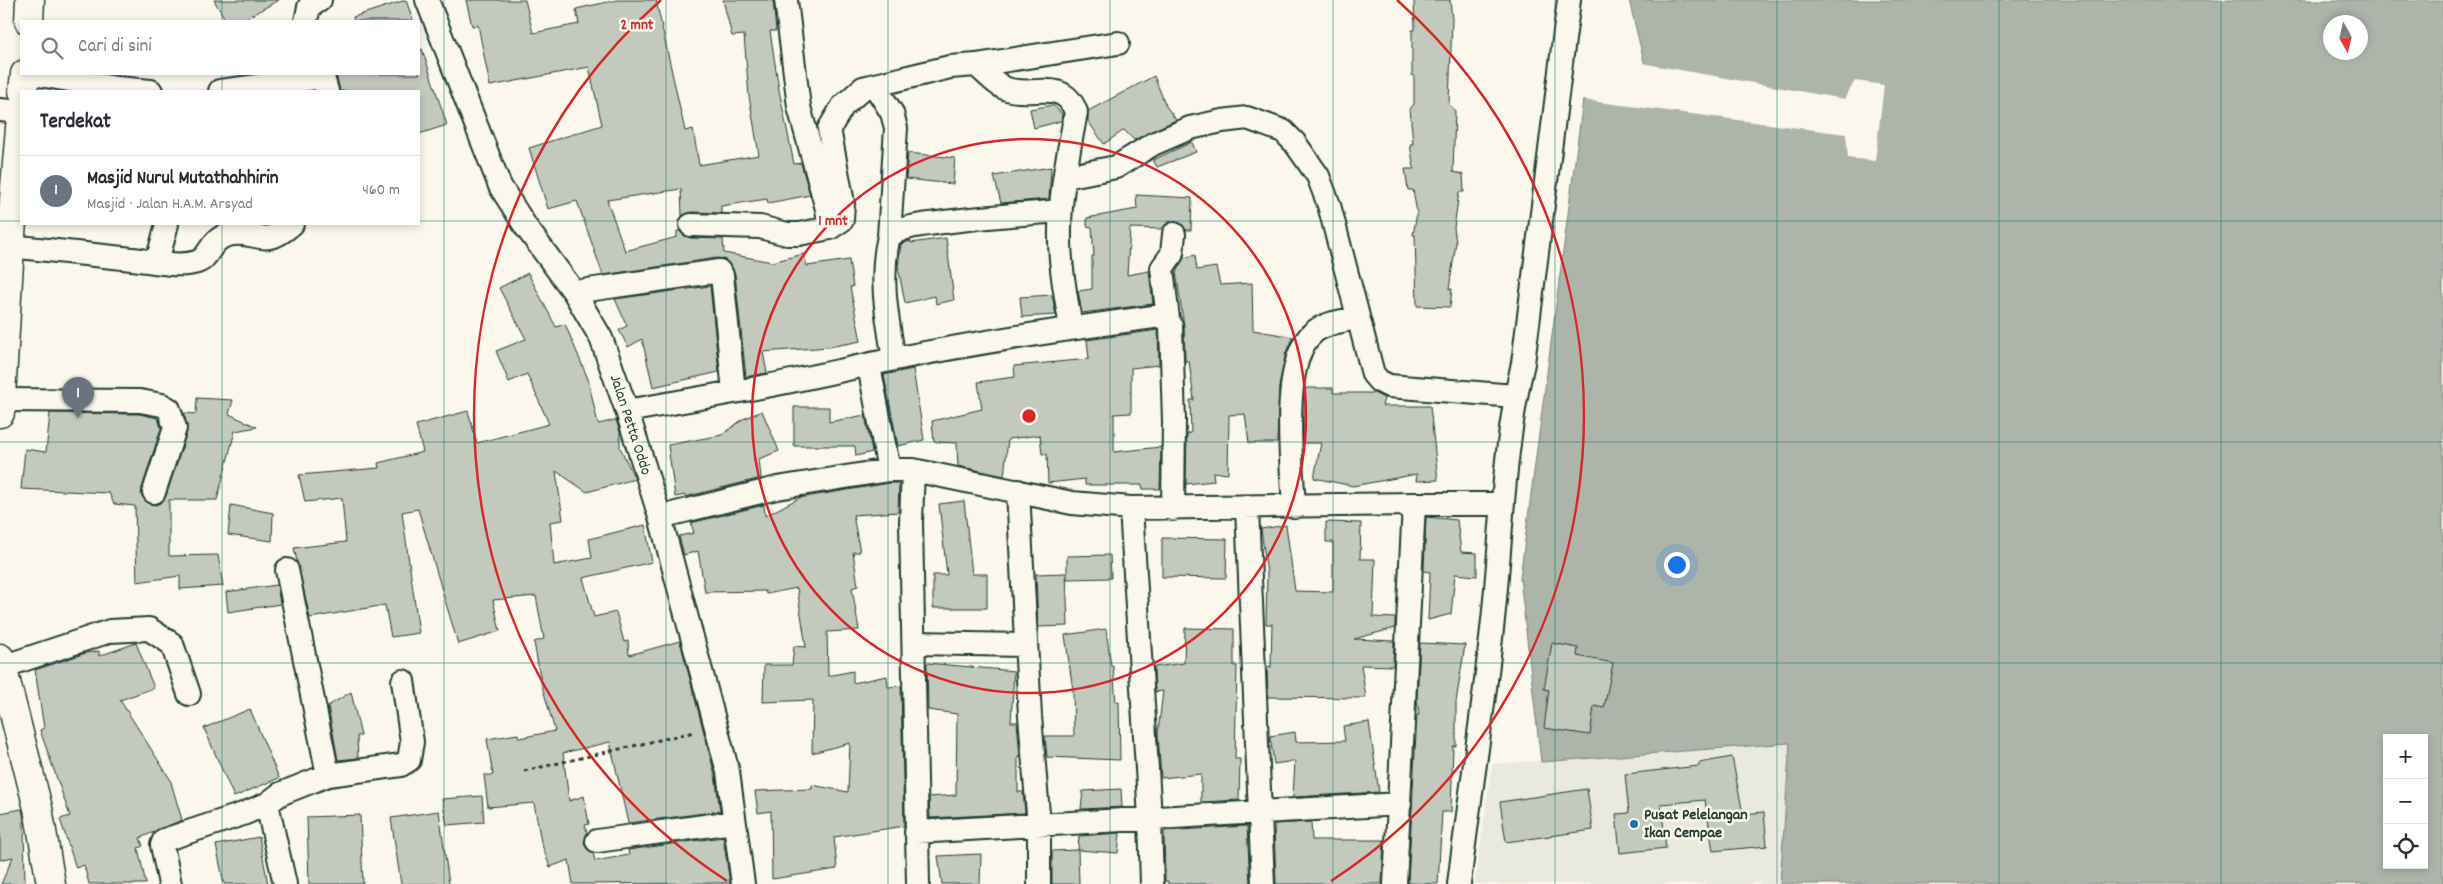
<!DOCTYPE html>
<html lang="id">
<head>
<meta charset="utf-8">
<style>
  body { margin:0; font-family:Dekko,sans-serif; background:#f7f7f7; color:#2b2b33 }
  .controls { position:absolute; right:15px; bottom:15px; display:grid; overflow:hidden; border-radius:0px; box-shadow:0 2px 8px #0003 }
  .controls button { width:45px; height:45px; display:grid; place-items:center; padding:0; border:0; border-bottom:1px solid #e1e1e2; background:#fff; color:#2b2b33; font:25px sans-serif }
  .compass { position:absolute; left:2323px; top:15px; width:45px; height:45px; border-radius:50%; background:#fff; box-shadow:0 2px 8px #0003; rotate:172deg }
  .you { position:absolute; left:1676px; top:564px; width:18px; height:18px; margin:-12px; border:4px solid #fff; border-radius:50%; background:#1a73e8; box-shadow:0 0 0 8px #1a73e833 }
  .badge { display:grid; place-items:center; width:32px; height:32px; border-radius:50%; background:#1f6fb2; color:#fff; font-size:16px; font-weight:700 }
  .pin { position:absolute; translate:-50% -41px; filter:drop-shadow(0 1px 2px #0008) }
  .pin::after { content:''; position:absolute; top:26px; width:18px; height:15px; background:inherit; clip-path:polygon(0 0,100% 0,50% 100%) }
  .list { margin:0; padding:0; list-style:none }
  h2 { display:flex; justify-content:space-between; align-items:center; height:65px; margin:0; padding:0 20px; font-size:21px }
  h2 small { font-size:16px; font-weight:400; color:#7c7c81 }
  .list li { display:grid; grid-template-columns:32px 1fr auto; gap:15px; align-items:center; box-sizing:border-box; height:70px; padding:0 20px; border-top:1px solid #e1e1e2 }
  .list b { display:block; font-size:19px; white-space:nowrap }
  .list p { margin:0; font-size:16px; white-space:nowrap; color:#7c7c81 }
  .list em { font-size:16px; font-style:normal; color:#7c7c81 }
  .icon { flex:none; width:28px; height:28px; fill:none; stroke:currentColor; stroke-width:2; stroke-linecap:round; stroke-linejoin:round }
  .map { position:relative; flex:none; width:2443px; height:884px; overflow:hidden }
  .search { position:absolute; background:#fff; box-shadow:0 2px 8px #0003; left:20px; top:20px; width:400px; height:55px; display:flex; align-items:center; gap:12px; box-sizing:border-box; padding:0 18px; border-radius:0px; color:#7c7c81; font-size:19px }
  .panel { position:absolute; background:#fff; box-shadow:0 2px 8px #0003; left:20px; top:90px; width:400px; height:135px; border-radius:0px }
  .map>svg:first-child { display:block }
</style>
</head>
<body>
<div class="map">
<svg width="2443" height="884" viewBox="0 0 2443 884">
  <rect width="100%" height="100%" fill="#fbf7ec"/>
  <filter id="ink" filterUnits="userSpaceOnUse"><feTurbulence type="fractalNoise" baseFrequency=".02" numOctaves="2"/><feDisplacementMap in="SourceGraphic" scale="10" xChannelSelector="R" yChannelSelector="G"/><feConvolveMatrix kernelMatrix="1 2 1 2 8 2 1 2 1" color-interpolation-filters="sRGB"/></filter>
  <g filter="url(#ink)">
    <!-- built -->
    <path fill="#eae9de" d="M 1790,743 L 1780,884 L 1475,884 L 1492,764 Z"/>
    <!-- water -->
    <path fill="#adb4aa" stroke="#74847b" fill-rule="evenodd" d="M 1629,0 L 2443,0 L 2443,884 L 1780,884 L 1790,743 L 1541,762 L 1520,578 L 1583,100 L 1652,94 ZM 2330,22 L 2360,22 L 2360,52 L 2330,52 ZM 2387,738 L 2424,738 L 2424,865 L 2387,865 Z"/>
    <!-- pier -->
    <path fill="#fbf7ec" d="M 1641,63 L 1844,99 L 1855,81 L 1884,85 L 1875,161 L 1848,158 L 1846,134 L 1583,100 L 1583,97 L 1649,92 Z"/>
    <!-- building -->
    <path fill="#c4c9be" stroke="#1f3d34" d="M 214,0 L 279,0 L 241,21 L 226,21 Z
      M 406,0 L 413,21 L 354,21 L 353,17 Z
      M 466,0 L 525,0 L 533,33 L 579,24 L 576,9 L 617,0 L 656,0 L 685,131 L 693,129 L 699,165 L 759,155 L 749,96 L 744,35 L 732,36 L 723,0 L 773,0 L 776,31 L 770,31 L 779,90 L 794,164 L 801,163 L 810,195 L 768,203 L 767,199 L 721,206 L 721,213 L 691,212 L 682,216 L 681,189 L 607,200 L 625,251 L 677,237 L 677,231 L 680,231 L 690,238 L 723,239 L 724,253 L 772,262 L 804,254 L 807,266 L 849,260 L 853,287 L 850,287 L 861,341 L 829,347 L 763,352 L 767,373 L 746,377 L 735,274 L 732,267 L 724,259 L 717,258 L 603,275 L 577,201 L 548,209 L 529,148 L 602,125 L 589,67 L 490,86 L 478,25 L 472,26 Z
      M 1414,0 L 1450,0 L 1452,19 L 1449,104 L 1455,111 L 1453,172 L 1463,174 L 1464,192 L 1459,192 L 1454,228 L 1456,243 L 1449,289 L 1452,289 L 1450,307 L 1417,306 L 1415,235 L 1413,235 L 1417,213 L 1413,190 L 1408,190 L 1405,169 L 1414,169 L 1410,144 L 1413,144 L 1410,109 L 1414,104 L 1414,75 L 1412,75 L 1412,30 L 1415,30 Z
      M 422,49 L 447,125 L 419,134 L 419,91 L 340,91 L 336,74 L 419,74 L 419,50 Z
      M 1154,76 L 1166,106 L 1176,120 L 1134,140 L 1124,130 L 1104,144 L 1088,121 L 1088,111 Z
      M 1053,105 L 1062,114 L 1061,121 L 1034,128 L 1030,109 Z
      M 1192,142 L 1196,152 L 1157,167 L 1153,160 Z
      M 908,153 L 955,158 L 953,184 L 906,179 Z
      M 1051,167 L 1049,199 L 1001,203 L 994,176 Z
      M 1136,195 L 1192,198 L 1191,230 L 1186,230 L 1182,224 L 1175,221 L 1168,222 L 1162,229 L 1130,228 L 1127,275 L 1149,271 L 1153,304 L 1082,313 L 1078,291 L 1092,289 L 1092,256 L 1094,256 L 1092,227 L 1087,226 L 1087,218 L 1137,209 Z
      M 946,238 L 954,300 L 936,304 L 935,296 L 905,303 L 898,267 L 901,244 L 911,241 L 911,243 Z
      M 1195,255 L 1197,270 L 1216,267 L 1220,285 L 1252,283 L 1253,330 L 1293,337 L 1286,352 L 1279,387 L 1277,443 L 1249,443 L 1245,414 L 1229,415 L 1228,474 L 1213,472 L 1214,481 L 1186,484 L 1187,434 L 1191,433 L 1190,400 L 1194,400 L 1189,361 L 1185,361 L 1184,326 L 1176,272 L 1184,258 Z
      M 528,273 L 556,327 L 565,324 L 588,379 L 598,424 L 616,420 L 620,432 L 620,447 L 635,479 L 587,492 L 556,471 L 563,520 L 550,522 L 554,565 L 592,558 L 589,539 L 645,525 L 652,562 L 583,578 L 594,617 L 616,612 L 624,642 L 628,641 L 629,655 L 680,641 L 715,775 L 720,811 L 628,823 L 610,742 L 563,753 L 569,801 L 584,796 L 589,824 L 585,825 L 587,833 L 584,843 L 587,849 L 593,853 L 595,861 L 629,855 L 628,850 L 723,837 L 730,883 L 573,884 L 569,860 L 550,867 L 541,842 L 534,803 L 488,807 L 484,775 L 493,775 L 487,739 L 518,734 L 519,738 L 555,731 L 541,682 L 534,642 L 544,639 L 536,596 L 493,600 L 500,631 L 458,644 L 418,509 L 402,512 L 419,633 L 391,637 L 385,605 L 310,618 L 294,548 L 346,542 L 342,498 L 305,502 L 299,475 L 379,468 L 378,463 L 423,452 L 416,425 L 468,411 L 477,443 L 549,424 L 527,374 L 509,382 L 496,351 L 526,339 L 499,288 Z
      M 710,286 L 719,372 L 653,387 L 642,339 L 628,347 L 619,330 L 627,326 L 615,299 Z
      M 1052,295 L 1056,315 L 1022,317 L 1020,297 Z
      M 1158,330 L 1159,365 L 1131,368 L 1131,413 L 1114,414 L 1114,452 L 1161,447 L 1160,489 L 1143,489 L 1142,485 L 1085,485 L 1085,479 L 1048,483 L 1047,454 L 1042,454 L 1040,435 L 1008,439 L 1004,476 L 958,466 L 957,443 L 934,442 L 932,421 L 982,409 L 978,382 L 1015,377 L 1014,366 L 1089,359 L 1087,340 Z
      M 913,369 L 924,440 L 898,446 L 884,375 Z
      M 1305,388 L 1333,388 L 1333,393 L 1374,393 L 1384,398 L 1382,406 L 1430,406 L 1438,480 L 1416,481 L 1417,474 L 1353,486 L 1314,478 L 1321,443 L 1303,443 Z
      M 197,398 L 233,400 L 229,414 L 257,427 L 235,431 L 217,500 L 169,500 L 169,556 L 218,555 L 223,586 L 180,589 L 180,576 L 137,582 L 135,506 L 114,504 L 109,493 L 21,489 L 25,449 L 46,452 L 50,413 L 139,414 L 158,418 L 161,428 L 142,488 L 141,495 L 149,504 L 156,505 L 162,502 L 166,496 L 187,432 L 184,413 L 196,414 Z
      M 794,407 L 829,407 L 829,422 L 865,415 L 872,452 L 856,456 L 855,446 L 794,446 Z
      M 762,411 L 779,451 L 759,459 L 761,478 L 685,497 L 685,495 L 675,497 L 668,445 L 722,435 L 743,419 Z
      M 890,483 L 899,483 L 898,512 L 853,515 L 860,552 L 853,552 L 858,586 L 852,588 L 859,630 L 827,632 L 828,676 L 853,671 L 853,683 L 887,676 L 888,687 L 901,686 L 904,826 L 834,837 L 837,869 L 772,879 L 771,811 L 758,813 L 755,791 L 812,789 L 812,785 L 848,792 L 850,743 L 812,753 L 813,700 L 763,702 L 764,665 L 792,665 L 794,646 L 806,647 L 797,588 L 766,594 L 765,591 L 705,592 L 698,551 L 684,555 L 679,536 L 694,533 L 691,523 L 764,505 L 765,516 L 799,498 Z
      M 964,501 L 972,574 L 987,574 L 987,608 L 933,608 L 933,575 L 947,575 L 939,504 Z
      M 231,505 L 273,513 L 272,541 L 228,535 Z
      M 1426,517 L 1457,520 L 1461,552 L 1477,553 L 1477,576 L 1455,574 L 1451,614 L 1428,620 L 1430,572 L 1424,571 Z
      M 1326,522 L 1361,523 L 1360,559 L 1375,559 L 1373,617 L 1395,618 L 1395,628 L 1354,639 L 1394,641 L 1393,666 L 1361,665 L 1366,698 L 1268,697 L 1267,666 L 1271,667 L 1272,624 L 1266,624 L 1267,574 L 1261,529 L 1286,525 L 1295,591 L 1333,592 L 1333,542 L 1326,542 Z
      M 1162,538 L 1227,539 L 1226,578 L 1162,577 Z
      M 1110,555 L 1111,578 L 1067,579 L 1067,556 Z
      M 1066,573 L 1068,626 L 1038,627 L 1036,574 Z
      M 277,585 L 280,604 L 228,612 L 226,592 Z
      M 1185,628 L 1234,629 L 1234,666 L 1237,666 L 1235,759 L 1240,759 L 1239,800 L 1201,802 L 1201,774 L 1161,778 L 1158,733 L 1163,691 L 1155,692 L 1154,667 L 1184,663 Z
      M 1106,629 L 1111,666 L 1113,666 L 1116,703 L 1119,702 L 1120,760 L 1047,757 L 1045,736 L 1074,736 L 1073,690 L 1065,635 Z
      M 136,643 L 154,688 L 120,700 L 170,779 L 182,820 L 140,838 L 143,846 L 138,848 L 146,884 L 89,884 L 84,865 L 76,868 L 60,819 L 70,816 L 40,730 L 44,728 L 35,670 L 86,653 L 99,651 L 99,656 Z
      M 1420,643 L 1465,645 L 1456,702 L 1456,746 L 1453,746 L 1451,812 L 1442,812 L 1438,884 L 1408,883 L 1417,715 L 1419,715 L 1417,699 Z
      M 1552,643 L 1578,648 L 1577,656 L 1613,663 L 1604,708 L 1594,706 L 1590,735 L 1544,728 L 1549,690 L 1544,689 Z
      M 927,663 L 1014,671 L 1011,722 L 1017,722 L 1020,757 L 1018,756 L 1018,792 L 1023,792 L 1025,813 L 930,818 L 929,797 L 956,795 L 957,714 L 928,710 Z
      M 351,692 L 361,736 L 357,736 L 358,758 L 338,760 L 328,706 Z
      M 250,709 L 279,778 L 234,797 L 204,728 Z
      M 1369,722 L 1379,792 L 1293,797 L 1295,761 L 1274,764 L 1270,736 L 1295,732 L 1296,742 L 1345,741 L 1343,726 Z
      M 1732,757 L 1743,814 L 1764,812 L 1767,846 L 1713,851 L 1705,800 L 1661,804 L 1666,848 L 1620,853 L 1616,814 L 1629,813 L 1625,774 L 1699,766 L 1699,763 Z
      M 1121,789 L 1122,807 L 1081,809 L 1083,791 Z
      M 1587,789 L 1593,830 L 1506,842 L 1500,802 Z
      M 482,796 L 484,822 L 447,825 L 442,799 Z
      M 22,809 L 24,822 L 25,884 L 1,884 L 13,857 L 0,860 L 0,813 Z
      M 439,811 L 449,884 L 401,884 L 391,818 Z
      M 360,815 L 363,884 L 309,884 L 307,817 Z
      M 1311,822 L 1312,840 L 1384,840 L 1382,884 L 1276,884 L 1274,824 Z
      M 1247,826 L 1250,884 L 1168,884 L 1168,881 L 1165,881 L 1164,831 Z
      M 1120,833 L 1118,853 L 1078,850 L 1079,836 Z
      M 259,837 L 268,884 L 224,884 L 216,845 Z
      M 1078,850 L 1079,884 L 1052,884 L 1052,851 Z
      M 981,854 L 980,884 L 942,884 L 938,856 Z"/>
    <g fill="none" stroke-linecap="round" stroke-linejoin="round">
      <!-- minor casing -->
      <g stroke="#1f3d34" stroke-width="26">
        <path id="minor" d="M 427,0 L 500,186 L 526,227 L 574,292 L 601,338 L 627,411 L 660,517 L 728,772 L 743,884
          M 306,21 L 309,7 L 320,0
          M 976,65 L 1118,43
          M 33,74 L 117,88 L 151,91
          M 875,86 L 892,113 L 896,128 L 889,236
          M 220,91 L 323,77 L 327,91
          M 0,110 L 21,112
          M 1065,177 L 1116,167 L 1153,144 L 1190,128 L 1222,121 L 1247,118 L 1283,131 L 1295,143 L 1318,176 L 1329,205 L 1373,374 L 1379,381 L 1389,386 L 1515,396
          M 691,225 L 760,227 L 787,234 L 799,234 L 830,228 L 827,209 L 799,107 L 786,0
          M 830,228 L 842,220 L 843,203 L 829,129 L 843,106 L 863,88 L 950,67 L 976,65 C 985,72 997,86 1007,89 C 1034,98 1063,77 1076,112 C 1069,151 1060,191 1060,230 C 1059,263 1066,296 1071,328
          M 10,246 C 51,250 91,255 132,259 C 152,261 178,268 197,262 C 210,258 210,239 228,235 C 256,228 262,251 292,224
          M 157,262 L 167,224
          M 574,292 L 719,271 L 722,275 L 734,392 C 788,383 841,370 895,359 C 983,341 1072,328 1161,316 L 1168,319 L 1171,326 L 1174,421 L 1173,509
          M 1168,319 L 1162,268 L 1172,254 L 1174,234
          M 894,359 C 887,318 879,277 889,236 C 905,225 925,225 944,222 C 983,217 1022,214 1060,211
          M 869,366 L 889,470
          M 0,400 L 140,401 L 162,405 L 169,409 L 175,428 L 154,492
          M 627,411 L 734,392
          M 913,470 L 911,522 L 918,884
          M 1018,491 L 1030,716 L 1039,826 L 1039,884
          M 1294,507 C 1292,466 1279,360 1314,332 C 1325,323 1343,321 1357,318
          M 1131,508 L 1150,818 L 1152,884
          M 1247,508 L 1263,884
          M 660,517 L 777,488 L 889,470 L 913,470 L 1072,503 L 1131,508 L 1414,504 L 1502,504
          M 287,570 L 328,775
          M 914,643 L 1026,645
          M 2,667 L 110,631 L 149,629 L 172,644 L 189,694
          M 267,804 L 285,884
          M 916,832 L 1400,804
          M 597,841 L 733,822
          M 170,884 L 162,845 L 164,840 L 243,814 L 267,804 L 280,794 L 328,775 L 401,765 L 409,760 L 412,742 L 403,681
          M 1395,884 L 1414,504
          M 1459,884 C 1470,793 1485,702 1494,610 C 1502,528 1504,444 1523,363 L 1569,0"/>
      </g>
      <!-- highway casing -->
      <g stroke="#1f3d34" stroke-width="31">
        <path id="highway" d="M 29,21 L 30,0
          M 23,91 L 25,74
          M 0,413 L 10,246 L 21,116
          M 0,658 L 38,808 L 51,884"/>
      </g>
      <!-- path -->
      <path stroke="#1f3d34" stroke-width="3" stroke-dasharray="4 4" stroke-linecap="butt" d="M 524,771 L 694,732"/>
      <!-- minor -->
      <use href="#minor" stroke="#fbf7ec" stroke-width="22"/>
      <!-- highway -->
      <use href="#highway" stroke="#fbf7ec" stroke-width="28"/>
    </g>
  </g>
  <!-- grid -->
  <path fill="none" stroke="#0f766e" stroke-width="1" stroke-opacity="0.55" d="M 222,0 L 222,21M 444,0 L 444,884M 666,0 L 666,884M 888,0 L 888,884M 1110,0 L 1110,884M 1333,0 L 1333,884M 1555,0 L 1555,884M 1777,0 L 1777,884M 1999,0 L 1999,884M 2221,0 L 2221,884M 222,74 L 222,91M 0,221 L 21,221M 419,221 L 2443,221M 222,224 L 222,884M 0,442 L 2443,442M 0,663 L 2443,663"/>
  <!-- distance rings -->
  <g fill="none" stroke="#d62828" stroke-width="2.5">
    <circle cx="1029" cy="416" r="277"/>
    <path d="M727 881A555 555 0 0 1 661 0M1397 0A555 555 0 0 1 1331 881"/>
  </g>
  <!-- markers -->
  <circle fill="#1f6fb2" stroke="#fbf7ec" stroke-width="2" cx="1634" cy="824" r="5"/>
  <g text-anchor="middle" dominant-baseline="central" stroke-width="5" stroke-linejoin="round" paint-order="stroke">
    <!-- street labels -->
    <g font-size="16" fill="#1f3d34" stroke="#fbf7ec">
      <text transform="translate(630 425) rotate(72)">Jalan Petta Oddo</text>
    </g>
    <!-- poi labels -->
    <g font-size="16" font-weight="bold" fill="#1f3d34" stroke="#fbf7ec" text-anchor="start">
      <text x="1644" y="815">Pusat Pelelangan<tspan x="1644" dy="18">Ikan Cempae</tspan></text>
    </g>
  </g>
  <circle cx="1029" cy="416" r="8" fill="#d62828" stroke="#fbf7ec" stroke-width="2.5"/>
  <g font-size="15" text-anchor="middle" font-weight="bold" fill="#d62828" stroke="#fbf7ec" stroke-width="5" stroke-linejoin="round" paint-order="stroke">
    <text x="637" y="29">2 mnt</text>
    <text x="833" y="225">1 mnt</text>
  </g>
</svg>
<div class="controls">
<button>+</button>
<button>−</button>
<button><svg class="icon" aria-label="locate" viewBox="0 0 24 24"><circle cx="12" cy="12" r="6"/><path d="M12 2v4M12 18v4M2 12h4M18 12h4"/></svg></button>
</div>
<svg class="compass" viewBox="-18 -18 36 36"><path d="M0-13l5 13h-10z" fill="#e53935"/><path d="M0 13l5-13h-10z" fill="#7c7c81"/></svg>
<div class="you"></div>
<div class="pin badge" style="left:78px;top:418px;background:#6b7280">1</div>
<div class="search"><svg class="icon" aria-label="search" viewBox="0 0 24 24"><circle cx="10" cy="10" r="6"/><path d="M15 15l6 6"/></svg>Cari di sini</div>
<section class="panel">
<h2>Terdekat<small></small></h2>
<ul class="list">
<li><span class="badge" style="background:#6b7280">1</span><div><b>Masjid Nurul Mutathahhirin</b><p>Masjid · Jalan H.A.M. Arsyad</p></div><em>460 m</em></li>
</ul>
</section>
</div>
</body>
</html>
